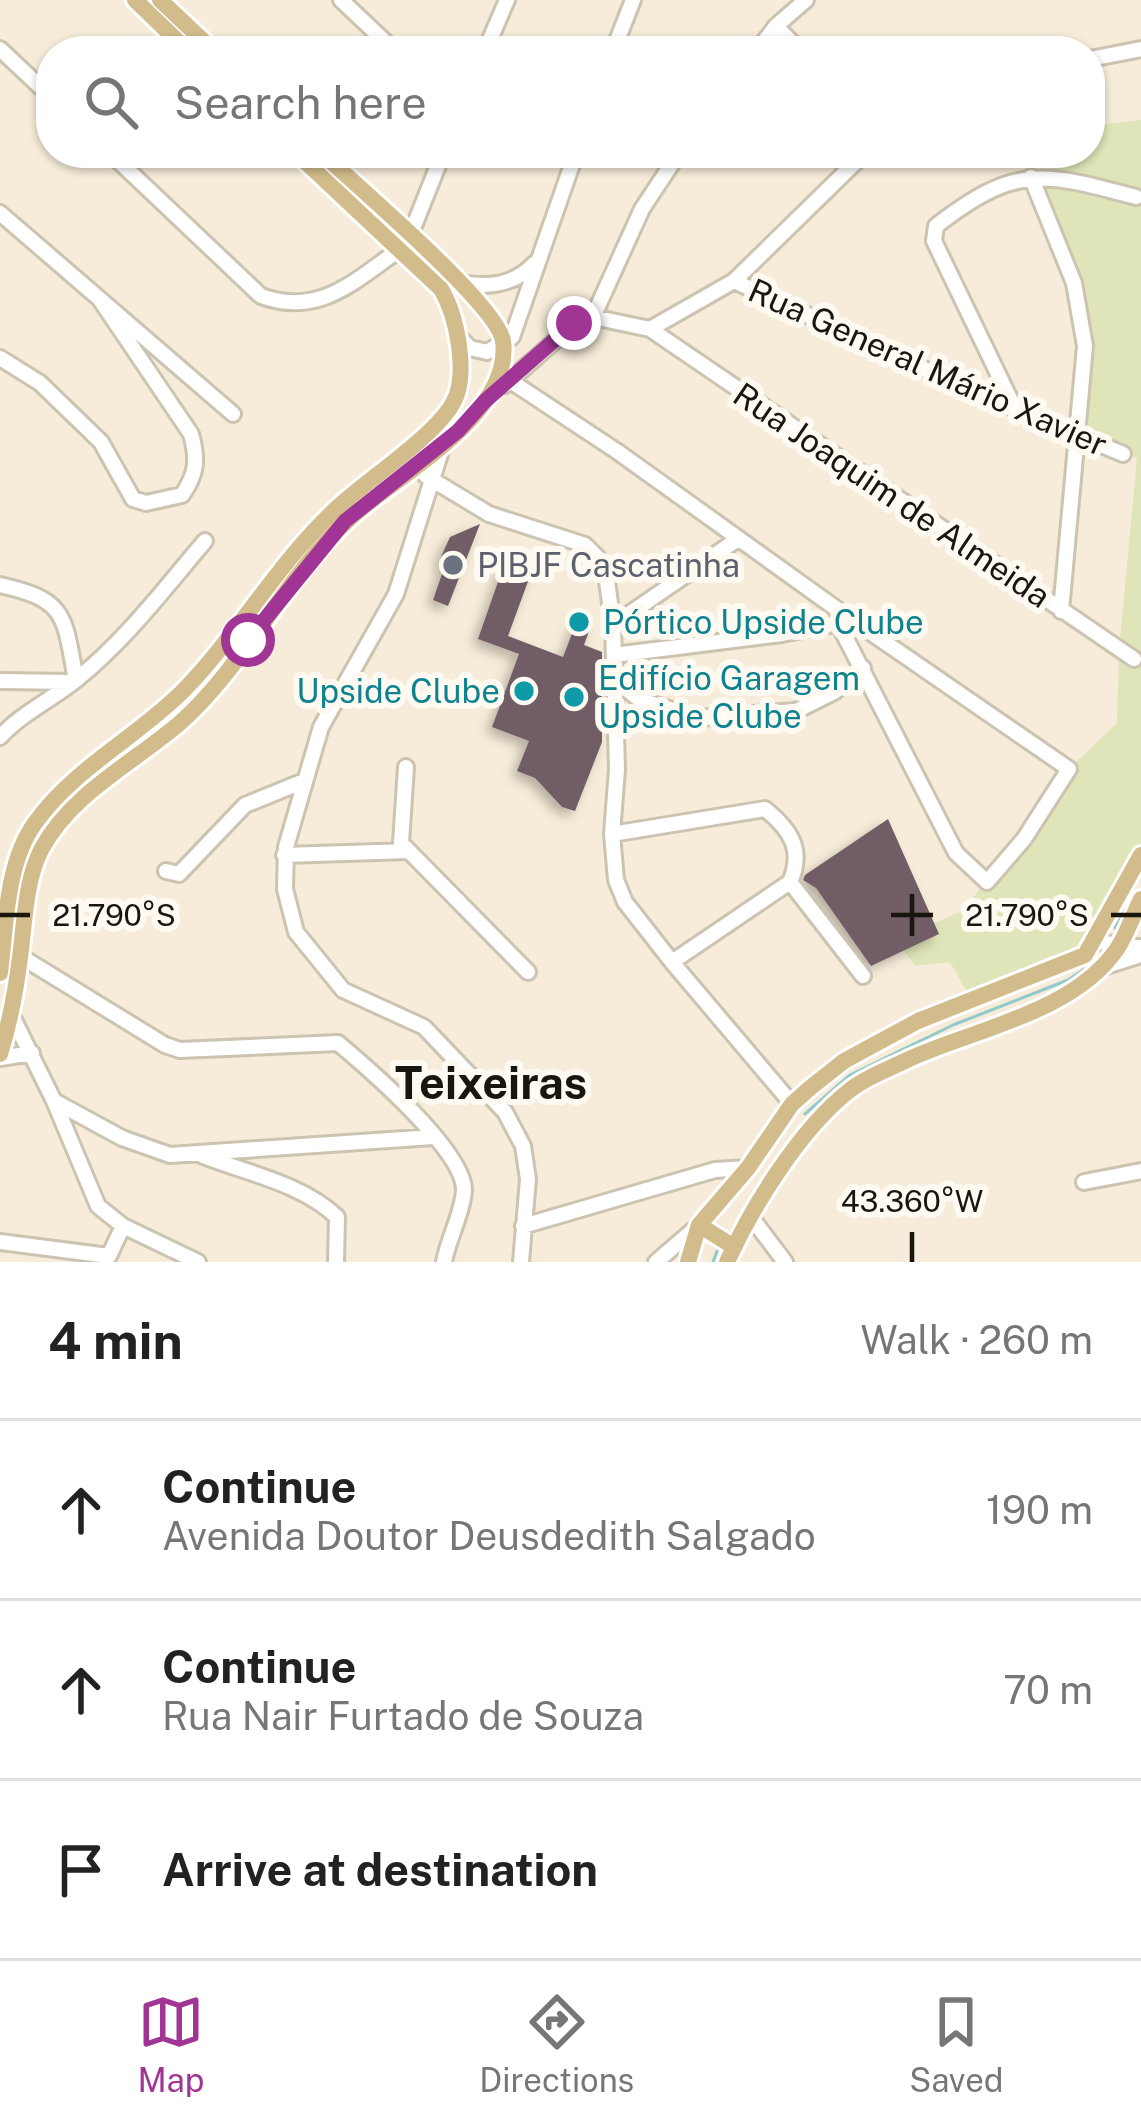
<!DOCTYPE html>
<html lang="en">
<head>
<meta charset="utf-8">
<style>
  body { margin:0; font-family:"Public Sans",sans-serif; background:#f6f6f6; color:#222 }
  .stop { position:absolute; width:36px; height:36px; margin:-27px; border:9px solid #a03596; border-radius:50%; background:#fff }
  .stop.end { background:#a03596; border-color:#fff; box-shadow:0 3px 12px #0008 }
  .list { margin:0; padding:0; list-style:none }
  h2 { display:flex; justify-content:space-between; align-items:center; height:156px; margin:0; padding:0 48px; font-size:51px }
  h2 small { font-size:39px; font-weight:400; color:#767676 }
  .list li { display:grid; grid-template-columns:78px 1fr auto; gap:36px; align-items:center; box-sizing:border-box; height:180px; padding:0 48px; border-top:3px solid #e0e0e0 }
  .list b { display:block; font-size:45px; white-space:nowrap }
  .list p { margin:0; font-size:39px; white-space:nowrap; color:#767676 }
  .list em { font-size:39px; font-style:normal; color:#767676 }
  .icon { flex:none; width:66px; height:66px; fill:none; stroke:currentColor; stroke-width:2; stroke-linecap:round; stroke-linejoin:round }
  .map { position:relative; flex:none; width:1141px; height:1262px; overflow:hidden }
  .search { position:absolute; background:#fff; box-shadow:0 3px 9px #0004; left:36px; right:36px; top:36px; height:132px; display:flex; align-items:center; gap:30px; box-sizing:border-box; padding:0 42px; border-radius:48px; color:#767676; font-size:45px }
  .sheet { height:696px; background:#fff }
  nav { display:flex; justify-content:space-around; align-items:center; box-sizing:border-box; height:168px; border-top:3px solid #e0e0e0; background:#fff; font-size:33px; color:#767676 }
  nav a { display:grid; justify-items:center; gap:6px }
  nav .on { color:#a03596 }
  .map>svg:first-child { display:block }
</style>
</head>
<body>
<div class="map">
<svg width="1141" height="1262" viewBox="0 0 1141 1262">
  <defs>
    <filter id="shadow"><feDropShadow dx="-5.5" dy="5.5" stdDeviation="6" flood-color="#0004"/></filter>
  </defs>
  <rect width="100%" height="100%" fill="#f6ecd9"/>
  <!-- green -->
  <path fill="#dfe5b9" d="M 1141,120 L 1141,851 L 1071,961 L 966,990 L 950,962 L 915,966 L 835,855 L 881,834 L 920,930 L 964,910 L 1069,769 L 1117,723 L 1119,651 L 1137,458 L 1076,434 L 1083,387 L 1074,283 L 1036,188 L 1063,153 L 1090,153 L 1090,126 Z"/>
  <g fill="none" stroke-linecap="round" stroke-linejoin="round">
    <!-- stream -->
    <path stroke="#91c9cc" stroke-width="3" d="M 1115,928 L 1132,899
      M 805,1114 L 850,1075 L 953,1025 L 1068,980 L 1083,970
      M 713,1262 L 717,1251"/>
  </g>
  <!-- building -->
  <path fill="#715d65" filter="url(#shadow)" d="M 480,524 L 448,606 L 433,600 L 443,571 L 440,559 L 450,537 Z
    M 507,556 L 534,565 L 508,636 L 563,657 L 578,618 L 592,623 L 584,645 L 602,652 L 602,742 L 575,811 L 562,807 L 535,778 L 517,771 L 529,741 L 492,727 L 519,654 L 478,639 Z
    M 888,819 L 939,934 L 871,966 L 816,888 L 803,880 L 805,875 Z"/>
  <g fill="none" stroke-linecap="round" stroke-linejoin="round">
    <!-- minor casing -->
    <g stroke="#ccc3b0" stroke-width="20">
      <path id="minor" d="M 341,0 L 395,51
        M 776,26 L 800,51
        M 0,49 L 51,97
        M 485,51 L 507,0
        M 613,51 L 633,0
        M 757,51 L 776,26 L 806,0
        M 1090,59 L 1141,49
        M 110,153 L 261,296 C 319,317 353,282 399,250
        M 1031,177 L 1074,283 L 1085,346 L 1061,611
        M 0,213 L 233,414
        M 410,236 L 443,153
        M 734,281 L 961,386 L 1123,454
        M 461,283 C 489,288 514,285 534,264
        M 593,317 L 642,209 L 679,153
        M 650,329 L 1134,659
        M 459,337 L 470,348 L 487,352 L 512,337 L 576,153
        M 0,358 L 40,383 L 101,442 L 133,499 L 146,503 L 182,495 C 197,474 198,459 191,434 L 101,301
        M 500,374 L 618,452 L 841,612 L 838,623 L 956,853 L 987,882 L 1024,839 L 1069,769 L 841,612
        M 505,385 L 575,323 L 593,317 L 650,329 L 734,281 L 865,153
        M 1014,407 L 934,241 L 936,226 C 1016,164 1043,172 1136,197
        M 442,448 L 396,594 L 321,727 L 286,847 L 285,889 L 296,932 L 343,990 L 424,1027 L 505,1112 L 523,1146 L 528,1179 L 521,1262
        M 426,476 L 489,514 L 585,545 L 598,558 L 606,574 L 613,625 L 617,769 L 612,834 L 616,880 L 625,902 L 672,962 L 792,1104
        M 0,585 C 68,600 64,617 76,680
        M 613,625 L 738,539
        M 614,655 L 782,634 L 838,623
        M 614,679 L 640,700 L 698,718 L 796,711 L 834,692 L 863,668
        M 0,681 L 73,682
        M 0,737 C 22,713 51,700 76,680 C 126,640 164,589 205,541
        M 406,767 L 401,843 L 528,972
        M 612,834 L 765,809 C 791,830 804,850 790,882 L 672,962
        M 284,855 L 409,851
        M 166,871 L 179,874 L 245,805 L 304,781
        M 790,882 L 863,976
        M 1094,942 C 1112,942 1120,948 1141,947
        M 1085,955 L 1092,966 L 1100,968 L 1141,955
        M 20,956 L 165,1045 L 180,1050 L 338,1043 C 369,1069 464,1151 464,1190 C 463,1212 448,1239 444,1262
        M 12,1016 L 54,1101 L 98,1206 L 123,1226 L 198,1262
        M 0,1058 L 32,1053
        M 54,1101 L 122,1138 L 170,1155 L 433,1137
        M 203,1156 C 247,1173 303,1184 337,1217 L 336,1262
        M 1084,1182 L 1141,1171
        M 751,1217 L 785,1262
        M 523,1226 L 715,1170 L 748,1168
        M 0,1242 L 109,1256 L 123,1226
        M 656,1262 L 699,1225"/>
    </g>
    <!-- major casing -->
    <g stroke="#fff" stroke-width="22">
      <path id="major" d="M 135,0 L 188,51
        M 160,0 L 214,51
        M 0,973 C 6,925 6,863 35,823 C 74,768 139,736 185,689 C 240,632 279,561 338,507 C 367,480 436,435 453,403 C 469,375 457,316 441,289 L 296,153
        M 0,1054 C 10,1022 16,990 20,957 C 25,921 25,882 41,850 C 70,794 135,762 181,722 C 245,665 284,578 349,519 C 396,475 513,416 503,341 C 498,305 355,185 322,153
        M 699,1225 L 734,1247
        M 688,1262 L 699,1225 L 748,1168 L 792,1104 L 810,1088 L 844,1061 L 918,1021 L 1085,955 L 1141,855
        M 727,1262 C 753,1205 801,1128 850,1090 C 866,1077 889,1069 907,1060 C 974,1029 1073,1013 1117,949 C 1127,934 1133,915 1141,899"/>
    </g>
    <!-- minor -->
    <use href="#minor" stroke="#fff" stroke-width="14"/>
    <!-- major -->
    <use href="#major" stroke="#d2bc8c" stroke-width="16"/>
  </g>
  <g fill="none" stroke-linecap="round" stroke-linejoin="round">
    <!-- route -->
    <path stroke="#a03596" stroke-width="15" d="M 248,640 L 345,521 L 458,431 L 485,401 L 574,323"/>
  </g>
  <!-- ticks -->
  <path fill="none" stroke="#19160f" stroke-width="4.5" d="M 912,894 L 912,936M 0,915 L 30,915M 891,915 L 933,915M 1111,915 L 1141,915M 912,1232 L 912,1262"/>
  <!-- markers -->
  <circle fill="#6b7280" stroke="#fefaf2" stroke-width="4.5" cx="453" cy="565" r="12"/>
  <g fill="#0f9aa8" stroke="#fefaf2" stroke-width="4.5">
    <circle cx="579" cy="622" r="12"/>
    <circle cx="524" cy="691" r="12"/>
    <circle cx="574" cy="697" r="12"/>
  </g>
  <g text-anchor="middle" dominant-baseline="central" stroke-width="12" stroke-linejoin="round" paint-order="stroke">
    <!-- street labels -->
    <g font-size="33" fill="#19160f" stroke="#fefaf2">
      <text transform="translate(928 367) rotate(24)">Rua General Mário Xavier</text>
      <text transform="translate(892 495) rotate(34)">Rua Joaquim de Almeida</text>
    </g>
    <!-- worship labels -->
    <g font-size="33" fill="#5b616d" stroke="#fefaf2" text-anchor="start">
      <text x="477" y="565">PIBJF Cascatinha</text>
    </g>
    <!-- culture labels -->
    <g font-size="33" fill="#0d838f" stroke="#fefaf2" text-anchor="start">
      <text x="603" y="622">Pórtico Upside Clube</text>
      <text x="598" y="678">Edifício Garagem<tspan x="598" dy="38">Upside Clube</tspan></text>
      <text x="500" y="691" text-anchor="end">Upside Clube</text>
    </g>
    <!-- district labels -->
    <g font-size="45" font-weight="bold" fill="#19160f" stroke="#fefaf2">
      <text x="491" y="1082">Teixeiras</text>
    </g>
  </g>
  <g font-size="30" text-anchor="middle" fill="#19160f" stroke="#fefaf2" stroke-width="12" stroke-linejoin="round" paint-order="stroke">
    <text x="114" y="926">21.790°S</text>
    <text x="1027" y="926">21.790°S</text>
    <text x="912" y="1212">43.360°W</text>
  </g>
</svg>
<div class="stop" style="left:248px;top:640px"></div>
<div class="stop end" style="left:574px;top:323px"></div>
<div class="search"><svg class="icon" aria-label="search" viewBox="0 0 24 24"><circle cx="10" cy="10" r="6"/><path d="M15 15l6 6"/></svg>Search here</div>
</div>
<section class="sheet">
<h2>4 min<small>Walk · 260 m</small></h2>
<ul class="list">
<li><svg class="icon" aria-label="ahead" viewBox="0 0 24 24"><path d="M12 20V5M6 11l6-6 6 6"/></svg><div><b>Continue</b><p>Avenida Doutor Deusdedith Salgado</p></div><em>190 m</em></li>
<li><svg class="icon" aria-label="ahead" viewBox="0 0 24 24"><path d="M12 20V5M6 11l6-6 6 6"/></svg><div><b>Continue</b><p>Rua Nair Furtado de Souza</p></div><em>70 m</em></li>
<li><svg class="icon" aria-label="arrive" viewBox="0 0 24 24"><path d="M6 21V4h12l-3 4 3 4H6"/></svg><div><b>Arrive at destination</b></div></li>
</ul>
</section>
<nav>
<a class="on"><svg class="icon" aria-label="map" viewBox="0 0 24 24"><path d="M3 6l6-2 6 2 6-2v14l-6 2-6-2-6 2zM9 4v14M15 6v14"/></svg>Map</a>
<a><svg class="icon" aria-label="directions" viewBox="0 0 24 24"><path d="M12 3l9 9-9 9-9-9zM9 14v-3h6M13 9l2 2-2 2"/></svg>Directions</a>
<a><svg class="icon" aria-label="saved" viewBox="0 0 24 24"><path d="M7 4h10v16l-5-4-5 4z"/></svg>Saved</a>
</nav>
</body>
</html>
